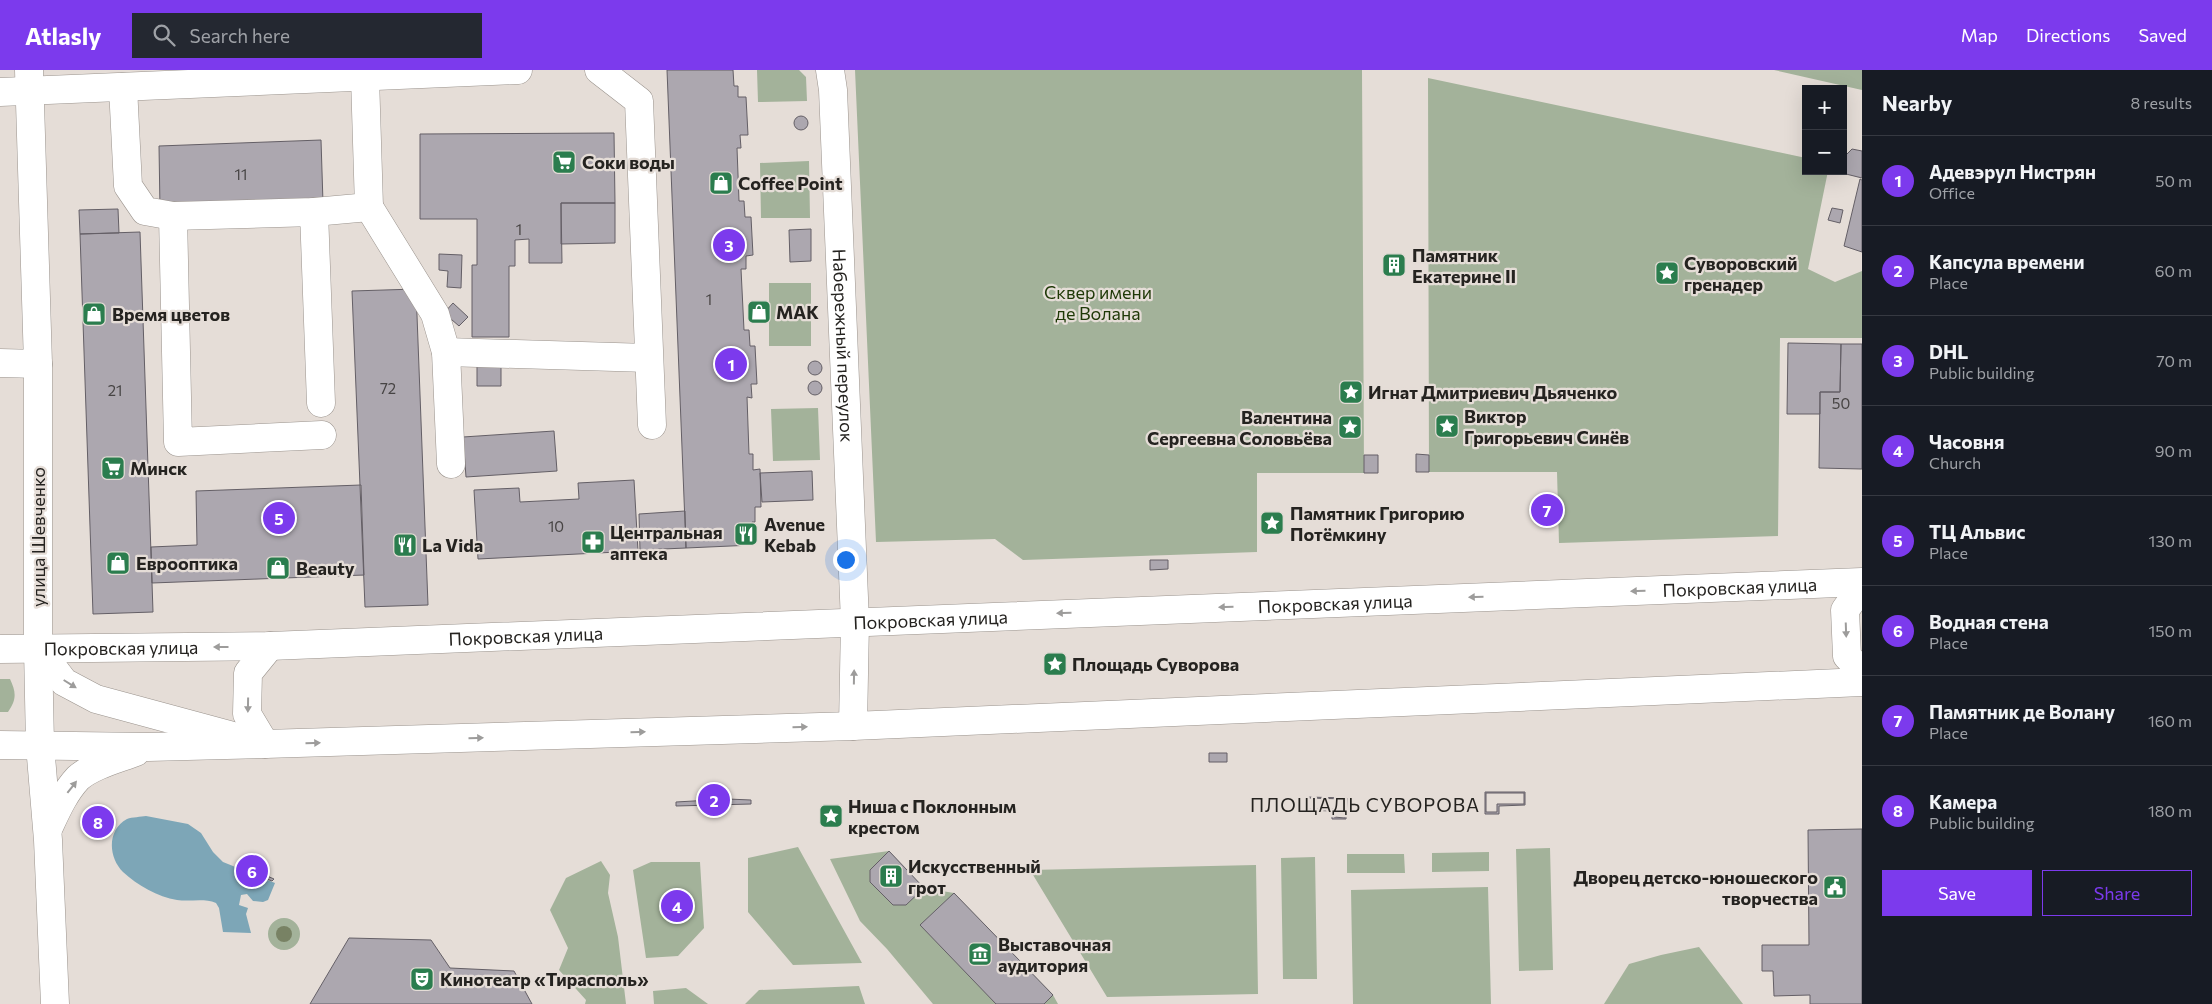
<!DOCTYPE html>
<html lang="en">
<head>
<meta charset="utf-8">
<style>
  body { margin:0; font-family:Commissioner,sans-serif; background:#242831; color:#f1f3f6 }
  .controls { position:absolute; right:15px; top:15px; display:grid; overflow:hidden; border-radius:0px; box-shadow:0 5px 20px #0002 }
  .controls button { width:45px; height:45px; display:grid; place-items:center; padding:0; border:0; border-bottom:1px solid #363941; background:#171b24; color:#f1f3f6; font:25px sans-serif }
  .you { position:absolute; left:845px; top:489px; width:18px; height:18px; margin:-12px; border:4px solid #fff; border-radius:50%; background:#1a73e8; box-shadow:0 0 0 8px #1a73e833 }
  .badge { display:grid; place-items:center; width:32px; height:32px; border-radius:50%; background:#7c3aed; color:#fff; font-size:16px; font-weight:700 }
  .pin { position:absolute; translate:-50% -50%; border:2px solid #fff; box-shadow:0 1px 5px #0006 }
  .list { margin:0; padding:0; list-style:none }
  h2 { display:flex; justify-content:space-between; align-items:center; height:65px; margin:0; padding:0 20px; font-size:21px }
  h2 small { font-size:16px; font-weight:400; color:#9ea1a6 }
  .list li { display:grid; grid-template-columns:32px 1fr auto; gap:15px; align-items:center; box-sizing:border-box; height:90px; padding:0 20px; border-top:1px solid #363941 }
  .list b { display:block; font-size:19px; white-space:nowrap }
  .list p { margin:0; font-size:16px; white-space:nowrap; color:#9ea1a6 }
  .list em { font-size:16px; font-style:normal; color:#9ea1a6 }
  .actions { display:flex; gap:10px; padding:15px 20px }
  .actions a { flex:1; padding:11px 0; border:1px solid #7c3aed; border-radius:0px; text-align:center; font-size:18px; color:#7c3aed }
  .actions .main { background:#7c3aed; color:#fff }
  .icon { flex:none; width:28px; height:28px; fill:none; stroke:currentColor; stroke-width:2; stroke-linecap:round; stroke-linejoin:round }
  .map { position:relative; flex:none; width:1862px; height:934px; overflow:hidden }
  header { display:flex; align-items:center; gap:30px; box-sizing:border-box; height:70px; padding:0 25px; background:#7c3aed; color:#fff }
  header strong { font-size:24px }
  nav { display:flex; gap:28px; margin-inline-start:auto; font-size:18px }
  .search { width:350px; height:45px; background:#242831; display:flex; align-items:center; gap:12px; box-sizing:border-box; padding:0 18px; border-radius:0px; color:#9ea1a6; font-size:19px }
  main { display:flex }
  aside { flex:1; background:#171b24 }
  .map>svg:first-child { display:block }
</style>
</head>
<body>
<header>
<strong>Atlasly</strong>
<div class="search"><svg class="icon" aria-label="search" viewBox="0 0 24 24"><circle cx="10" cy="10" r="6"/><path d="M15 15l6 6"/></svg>Search here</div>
<nav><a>Map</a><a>Directions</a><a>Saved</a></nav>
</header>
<main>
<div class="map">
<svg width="1862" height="934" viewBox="0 0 1862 934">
  <rect width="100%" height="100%" fill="#e5ddd7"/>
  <!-- green -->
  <path fill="#a3b29a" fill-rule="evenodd" d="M 757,0 L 799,0 L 806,7 L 807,31 L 758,32 Z
    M 855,0 L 1362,0 L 1364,403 L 1257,403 L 1257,482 L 1023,490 L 995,469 L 876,472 Z
    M 1774,0 L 1862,0 L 1862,20 Z
    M 1428,8 L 1806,88 L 1806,101 L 1828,101 L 1808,199 L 1835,212 L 1862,201 L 1862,268 L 1780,268 L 1778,466 L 1559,473 L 1557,402 L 1429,402 Z
    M 809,91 L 810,148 L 761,148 L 760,93 Z
    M 769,213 L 811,213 L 811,276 L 769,276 Z
    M 818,338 L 820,390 L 773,391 L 771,339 Z
    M 0,609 L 10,609 C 16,622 17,629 8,642 L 0,642 Z
    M 798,777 L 862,893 L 793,895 L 748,842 L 748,788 Z
    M 1550,778 L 1553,900 L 1519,901 L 1516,779 Z
    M 889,781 L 924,818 L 954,823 L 1053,925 L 1058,934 L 933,934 L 887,879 L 860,851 L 830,789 Z
    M 1489,782 L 1489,801 L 1432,802 L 1432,783 Z
    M 1347,784 L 1404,784 L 1405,803 L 1347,803 Z
    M 1315,787 L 1317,909 L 1283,909 L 1281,788 Z
    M 601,791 L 610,805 L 608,823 L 618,867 L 626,934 L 585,934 L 586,930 L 559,900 L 568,878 L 550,840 L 566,808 Z
    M 651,792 L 700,792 L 704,858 L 678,886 L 646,888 L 633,800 ZM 684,827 L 685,843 L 670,844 L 669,828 Z
    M 1256,795 L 1258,924 L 1107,927 L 1030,800 Z
    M 1488,817 L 1491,934 L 1353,934 L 1351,820 Z
    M268 864a16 16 0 1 1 32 0a16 16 0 1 1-32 0Z
    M 1699,877 L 1743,934 L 1604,934 L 1629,894 L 1661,885 Z
    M 859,916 L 865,934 L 745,934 L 759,920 Z
    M 686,918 L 708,934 L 654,934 L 653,921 Z"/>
  <!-- water -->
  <path fill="#7da6b7" d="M 146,746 L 188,754 L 201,763 L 213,782 L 223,792 L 275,813 L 268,830 L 263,832 L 253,831 L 247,824 L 241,825 L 239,835 L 248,838 L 246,844 L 251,863 L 223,862 L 219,838 L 216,833 C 204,828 190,832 177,830 C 158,827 137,815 123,802 C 108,787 107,760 127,749 C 132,747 141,747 146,746 Z"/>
  <!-- building -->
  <path fill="#aca7af" stroke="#645f66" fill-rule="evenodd" d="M 667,0 L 733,0 L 734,16 L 738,16 L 738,27 L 746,27 L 748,65 L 740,65 L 741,78 L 737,78 L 739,131 L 744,131 L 745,147 L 751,147 L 753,185 L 746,186 L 746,199 L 741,199 L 744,260 L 749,260 L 750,276 L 755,276 L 757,314 L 751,314 L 752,328 L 747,327 L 749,384 L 753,384 L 753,400 L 760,399 L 761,437 L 755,437 L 755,452 L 752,452 L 753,475 L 686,478 Z
    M794 53a7 7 0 1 1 14 0a7 7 0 1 1-14 0Z
    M 614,63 L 615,133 L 561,133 L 562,193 L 529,193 L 529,169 L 515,170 L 515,196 L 509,196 L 509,267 L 472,267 L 472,195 L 477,195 L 477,149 L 420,149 L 420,64 Z
    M 321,70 L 323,133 L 160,139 L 159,76 Z
    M 1852,79 L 1862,81 L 1862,108 L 1846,104 L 1843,88 Z
    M 1860,109 L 1862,110 L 1862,182 L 1844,176 Z
    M 561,133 L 615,133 L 615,173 L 561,174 Z
    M 1832,138 L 1843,140 L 1840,153 L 1828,150 Z
    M 118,139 L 119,163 L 80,164 L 79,140 Z
    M 811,159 L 811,191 L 790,192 L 789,160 Z
    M 140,162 L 153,542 L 93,544 L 80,164 Z
    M 439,184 L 462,185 L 461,218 L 447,217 L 448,201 L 439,200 Z
    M 1388,188 L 1401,188 L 1401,202 L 1388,202 Z
    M 416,219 L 428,535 L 365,537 L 352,221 Z
    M 453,233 L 468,247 L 459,256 L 444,243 Z
    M 1788,273 L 1841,274 L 1840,322 L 1820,322 L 1820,344 L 1787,344 Z
    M 1841,274 L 1862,274 L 1862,399 L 1819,398 L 1820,322 L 1840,322 Z
    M 477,290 L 501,290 L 501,316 L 477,316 Z
    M808 298a7 7 0 1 1 14 0a7 7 0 1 1-14 0Z
    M808 318a7 7 0 1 1 14 0a7 7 0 1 1-14 0Z
    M 554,361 L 557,401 L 466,407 L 463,367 Z
    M 1416,384 L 1429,385 L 1429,402 L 1416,402 Z
    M 1364,385 L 1378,385 L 1378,403 L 1364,403 Z
    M 812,401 L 813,430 L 762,432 L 760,403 Z
    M 634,410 L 638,481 L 478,489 L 474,420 L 519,418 L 520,432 L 579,429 L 578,413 Z
    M 361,415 L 364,505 L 152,513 L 151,477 L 197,475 L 196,421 Z
    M 685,441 L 686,478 L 640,480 L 639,444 Z
    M 1150,490 L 1168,490 L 1168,499 L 1150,500 Z
    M 1209,683 L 1227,683 L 1227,692 L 1209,692 Z
    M 1485,722 L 1525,722 L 1525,735 L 1499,736 L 1499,744 L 1485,744 ZM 1486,723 L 1524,723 L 1524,734 L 1497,734 L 1497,742 L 1486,742 Z
    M 1307,727 L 1347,728 L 1346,749 L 1332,749 L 1332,741 L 1306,740 ZM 1308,728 L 1346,729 L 1345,748 L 1334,747 L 1334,739 L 1307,739 Z
    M 728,729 L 751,730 L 751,734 L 676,736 L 676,732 Z
    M 1862,759 L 1862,934 L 1810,934 L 1810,925 L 1774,926 L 1773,901 L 1762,901 L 1762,875 L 1809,875 L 1808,760 Z
    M 889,781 L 924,818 L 906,835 L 893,835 L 870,812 L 870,800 Z
    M 238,794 L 251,799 L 274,809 L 272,811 L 237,797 Z
    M 954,823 L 1053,925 L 1044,934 L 996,934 L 920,855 Z
    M 684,828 L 684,842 L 670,843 L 670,829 Z
    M 349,868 L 431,870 L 450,898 L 514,901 L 532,934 L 310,934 Z"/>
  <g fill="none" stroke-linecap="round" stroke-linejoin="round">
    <!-- minor casing -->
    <g stroke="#9a938d" stroke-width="29">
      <g id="minor">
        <path d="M 29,0 L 38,294 L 38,578"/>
        <path d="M 599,0 L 639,31 L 652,355"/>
        <path id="s1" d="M 830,0 L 833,20 L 855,552 L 853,656"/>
        <path d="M 123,17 L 128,116 L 145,141 L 173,146 L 314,142 L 369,137 L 365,7"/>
        <path d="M 0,22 L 518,0"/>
        <path d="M 369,137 L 435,244 L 446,282 L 451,394"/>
        <path d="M 314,142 L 321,333"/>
        <path d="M 173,146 L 178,372 L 322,365"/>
        <path d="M 446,282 L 648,288"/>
        <path d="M 0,293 L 38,294"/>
      </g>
    </g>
    <!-- major casing -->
    <g stroke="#9a938d" stroke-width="29">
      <g id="major">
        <path d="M 1862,517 L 1845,540 L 1847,586 L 1862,602"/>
        <path d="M 38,578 L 40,675 L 48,770 L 55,934"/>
        <path d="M 38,578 L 64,612 L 96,629 L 233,666"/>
        <path id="s2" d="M 0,579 L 270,576 L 1862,512"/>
        <path d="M 265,674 L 247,644 L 248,603 L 270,576"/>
        <path d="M 0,675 L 148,677 L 265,674 L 853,656 L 1862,612"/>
        <path d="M 48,759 C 56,742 64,723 78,708 C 93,695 118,689 136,682"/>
      </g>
    </g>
    <!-- minor -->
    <use href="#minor" stroke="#fff" stroke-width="28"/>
    <!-- major -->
    <use href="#major" stroke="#fff" stroke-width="28"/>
  </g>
  <!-- trees -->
  <circle fill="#788264" cx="284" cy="864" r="8"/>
  <!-- one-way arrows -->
  <defs><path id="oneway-solid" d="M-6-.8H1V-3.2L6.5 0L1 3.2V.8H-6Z" transform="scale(1.25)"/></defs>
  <g fill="#9d9c9b">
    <use href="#oneway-solid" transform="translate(1638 521) rotate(178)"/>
    <use href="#oneway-solid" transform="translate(1476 527) rotate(178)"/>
    <use href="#oneway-solid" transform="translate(1226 537) rotate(178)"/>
    <use href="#oneway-solid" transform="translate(1064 543) rotate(178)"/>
    <use href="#oneway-solid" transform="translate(1846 560) rotate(88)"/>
    <use href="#oneway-solid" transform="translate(221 577) rotate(180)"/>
    <use href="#oneway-solid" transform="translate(854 607) rotate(-89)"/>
    <use href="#oneway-solid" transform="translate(70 614) rotate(32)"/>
    <use href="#oneway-solid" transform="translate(248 635) rotate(91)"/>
    <use href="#oneway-solid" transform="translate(800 657) rotate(-2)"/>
    <use href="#oneway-solid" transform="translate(638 662) rotate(-2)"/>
    <use href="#oneway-solid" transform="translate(476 668) rotate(-2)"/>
    <use href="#oneway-solid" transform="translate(313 673) rotate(-2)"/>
    <use href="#oneway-solid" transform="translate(72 717) rotate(-52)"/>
  </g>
  <!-- icons -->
  <defs>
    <g id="supermarket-square" transform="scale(1.25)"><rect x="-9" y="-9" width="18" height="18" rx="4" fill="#2b7d4e" stroke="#e5ddd7"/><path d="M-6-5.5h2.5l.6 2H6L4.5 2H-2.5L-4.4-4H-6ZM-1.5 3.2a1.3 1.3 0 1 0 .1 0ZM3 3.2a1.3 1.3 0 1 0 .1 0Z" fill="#fff"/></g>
    <g id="shop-square" transform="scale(1.25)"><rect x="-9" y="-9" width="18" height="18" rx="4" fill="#2b7d4e" stroke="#e5ddd7"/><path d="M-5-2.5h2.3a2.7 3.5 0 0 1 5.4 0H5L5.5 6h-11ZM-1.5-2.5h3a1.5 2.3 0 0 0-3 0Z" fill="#fff"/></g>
    <g id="building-square" transform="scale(1.25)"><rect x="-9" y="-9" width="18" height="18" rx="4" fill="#2b7d4e" stroke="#e5ddd7"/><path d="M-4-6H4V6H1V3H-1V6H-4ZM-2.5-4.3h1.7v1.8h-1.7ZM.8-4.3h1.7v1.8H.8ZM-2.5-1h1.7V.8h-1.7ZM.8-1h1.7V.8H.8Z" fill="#fff"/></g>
    <g id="sight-square" transform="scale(1.25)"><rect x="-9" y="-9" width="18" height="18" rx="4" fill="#2b7d4e" stroke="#e5ddd7"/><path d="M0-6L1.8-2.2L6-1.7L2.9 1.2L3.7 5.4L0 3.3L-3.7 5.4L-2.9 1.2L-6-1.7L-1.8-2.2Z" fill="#fff"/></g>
    <g id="restaurant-square" transform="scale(1.25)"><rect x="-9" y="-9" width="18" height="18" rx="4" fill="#2b7d4e" stroke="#e5ddd7"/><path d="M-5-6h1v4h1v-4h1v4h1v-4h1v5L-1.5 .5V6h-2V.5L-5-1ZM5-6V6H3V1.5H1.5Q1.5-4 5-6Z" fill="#fff"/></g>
    <g id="pharmacy-square" transform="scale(1.25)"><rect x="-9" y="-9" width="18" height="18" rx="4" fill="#2b7d4e" stroke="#e5ddd7"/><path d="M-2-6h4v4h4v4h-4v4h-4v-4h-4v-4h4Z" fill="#fff"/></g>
    <g id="civic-square" transform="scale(1.25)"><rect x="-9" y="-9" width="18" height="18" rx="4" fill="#2b7d4e" stroke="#e5ddd7"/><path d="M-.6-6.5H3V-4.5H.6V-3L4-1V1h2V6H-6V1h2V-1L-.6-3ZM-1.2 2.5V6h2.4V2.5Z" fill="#fff"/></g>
    <g id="museum-square" transform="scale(1.25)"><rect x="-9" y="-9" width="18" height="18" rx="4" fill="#2b7d4e" stroke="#e5ddd7"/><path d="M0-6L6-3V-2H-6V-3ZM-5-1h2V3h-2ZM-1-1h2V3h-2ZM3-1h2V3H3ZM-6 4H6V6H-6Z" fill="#fff"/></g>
    <g id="theatre-square" transform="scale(1.25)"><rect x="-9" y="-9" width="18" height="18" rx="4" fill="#2b7d4e" stroke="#e5ddd7"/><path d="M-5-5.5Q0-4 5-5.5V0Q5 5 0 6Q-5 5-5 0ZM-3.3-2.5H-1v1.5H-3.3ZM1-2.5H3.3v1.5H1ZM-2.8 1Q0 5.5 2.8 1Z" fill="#fff"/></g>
  </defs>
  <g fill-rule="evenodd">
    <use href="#supermarket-square" x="564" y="92"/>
    <use href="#shop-square" x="721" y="113"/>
    <use href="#building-square" x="1394" y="195"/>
    <use href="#sight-square" x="1667" y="203"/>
    <use href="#shop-square" x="759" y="242"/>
    <use href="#shop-square" x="94" y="244"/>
    <use href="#sight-square" x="1351" y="322"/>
    <use href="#sight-square" x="1447" y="356"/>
    <use href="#sight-square" x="1350" y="357"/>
    <use href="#supermarket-square" x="113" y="398"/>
    <use href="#sight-square" x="1272" y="453"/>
    <use href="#restaurant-square" x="746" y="464"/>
    <use href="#pharmacy-square" x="593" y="472"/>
    <use href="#restaurant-square" x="405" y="475"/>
    <use href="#shop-square" x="118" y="493"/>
    <use href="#shop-square" x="278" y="498"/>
    <use href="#sight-square" x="1055" y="594"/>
    <use href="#sight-square" x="831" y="746"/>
    <use href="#building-square" x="891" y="806"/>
    <use href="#civic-square" x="1835" y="817"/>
    <use href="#museum-square" x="980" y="884"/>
    <use href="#theatre-square" x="422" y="909"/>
  </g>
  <g text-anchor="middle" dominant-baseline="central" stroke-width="4.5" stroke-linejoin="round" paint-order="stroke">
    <!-- number labels -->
    <g font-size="15" fill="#474444">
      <text x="241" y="104">11</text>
      <text x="519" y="159">1</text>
      <text x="709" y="229">1</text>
      <text x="388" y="318">72</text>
      <text x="115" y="320">21</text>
      <text x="1841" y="333">50</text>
      <text x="556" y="456">10</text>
    </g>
    <!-- poi labels -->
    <g font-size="18" font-weight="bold" fill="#252320" stroke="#e5ddd7" text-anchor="start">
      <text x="582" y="92">Соки воды</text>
      <text x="738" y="113">Coffee Point</text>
      <text x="1412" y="185">Памятник<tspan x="1412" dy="21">Екатерине II</tspan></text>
      <text x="1684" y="193">Суворовский<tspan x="1684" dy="21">гренадер</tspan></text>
      <text x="776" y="242">МАК</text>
      <text x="112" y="244">Время цветов</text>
      <text x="1368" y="322">Игнат Дмитриевич Дьяченко</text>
      <text x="1464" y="346">Виктор<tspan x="1464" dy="21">Григорьевич Синёв</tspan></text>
      <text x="1332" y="347" text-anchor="end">Валентина<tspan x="1332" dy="21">Сергеевна Соловьёва</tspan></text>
      <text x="130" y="398">Минск</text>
      <text x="1290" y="443">Памятник Григорию<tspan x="1290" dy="21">Потёмкину</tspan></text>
      <text x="764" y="454">Avenue<tspan x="764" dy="21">Kebab</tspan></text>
      <text x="610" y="462">Центральная<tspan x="610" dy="21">аптека</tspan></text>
      <text x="422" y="475">La Vida</text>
      <text x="136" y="493">Еврооптика</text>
      <text x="296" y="498">Beauty</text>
      <text x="1072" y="594">Площадь Суворова</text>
      <text x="848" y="736">Ниша с Поклонным<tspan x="848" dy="21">крестом</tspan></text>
      <text x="908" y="796">Искусственный<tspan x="908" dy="21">грот</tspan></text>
      <text x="1818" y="807" text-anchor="end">Дворец детско-юношеского<tspan x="1818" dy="21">творчества</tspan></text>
      <text x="998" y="874">Выставочная<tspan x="998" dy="21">аудитория</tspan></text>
      <text x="440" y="909">Кинотеатр «Тирасполь»</text>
    </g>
    <!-- park labels -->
    <g font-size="18" fill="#1e3806" stroke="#e5ddd7">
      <text x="1098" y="222">Сквер имени<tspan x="1098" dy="21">де Волана</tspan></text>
    </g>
    <!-- street labels -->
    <g font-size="18" fill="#252320" stroke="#e5ddd7">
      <text stroke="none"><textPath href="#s1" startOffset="276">Набережный переулок</textPath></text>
      <text transform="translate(38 467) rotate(-90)">улица Шевченко</text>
      <text stroke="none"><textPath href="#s2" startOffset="1741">Покровская улица</textPath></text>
      <text stroke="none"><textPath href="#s2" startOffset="1336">Покровская улица</textPath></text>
      <text stroke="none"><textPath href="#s2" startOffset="931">Покровская улица</textPath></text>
      <text stroke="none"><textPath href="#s2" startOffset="526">Покровская улица</textPath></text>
      <text stroke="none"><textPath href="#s2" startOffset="121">Покровская улица</textPath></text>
    </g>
    <!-- neighbourhood labels -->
    <g font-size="19" letter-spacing="1" fill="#252320" stroke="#e5ddd7">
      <text x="1365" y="734">ПЛОЩАДЬ СУВОРОВА</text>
    </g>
  </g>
</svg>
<div class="controls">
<button>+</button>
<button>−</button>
</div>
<div class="you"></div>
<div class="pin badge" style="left:731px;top:294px">1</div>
<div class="pin badge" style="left:714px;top:730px">2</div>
<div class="pin badge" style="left:729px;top:175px">3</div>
<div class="pin badge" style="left:677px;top:836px">4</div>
<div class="pin badge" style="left:279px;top:448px">5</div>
<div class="pin badge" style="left:252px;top:801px">6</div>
<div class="pin badge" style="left:1547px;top:440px">7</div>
<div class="pin badge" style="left:98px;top:752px">8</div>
</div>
<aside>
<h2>Nearby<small>8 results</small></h2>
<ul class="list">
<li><span class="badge">1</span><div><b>Адевэрул Нистрян</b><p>Office</p></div><em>50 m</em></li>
<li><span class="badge">2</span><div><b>Капсула времени</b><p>Place</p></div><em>60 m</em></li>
<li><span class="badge">3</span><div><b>DHL</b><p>Public building</p></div><em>70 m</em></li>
<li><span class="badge">4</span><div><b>Часовня</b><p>Church</p></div><em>90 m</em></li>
<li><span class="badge">5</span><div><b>ТЦ Альвис</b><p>Place</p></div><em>130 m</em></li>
<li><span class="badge">6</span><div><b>Водная стена</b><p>Place</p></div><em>150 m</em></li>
<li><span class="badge">7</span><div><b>Памятник де Волану</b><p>Place</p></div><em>160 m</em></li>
<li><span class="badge">8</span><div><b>Камера</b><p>Public building</p></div><em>180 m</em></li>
</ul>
<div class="actions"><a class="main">Save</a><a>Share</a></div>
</aside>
</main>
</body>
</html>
